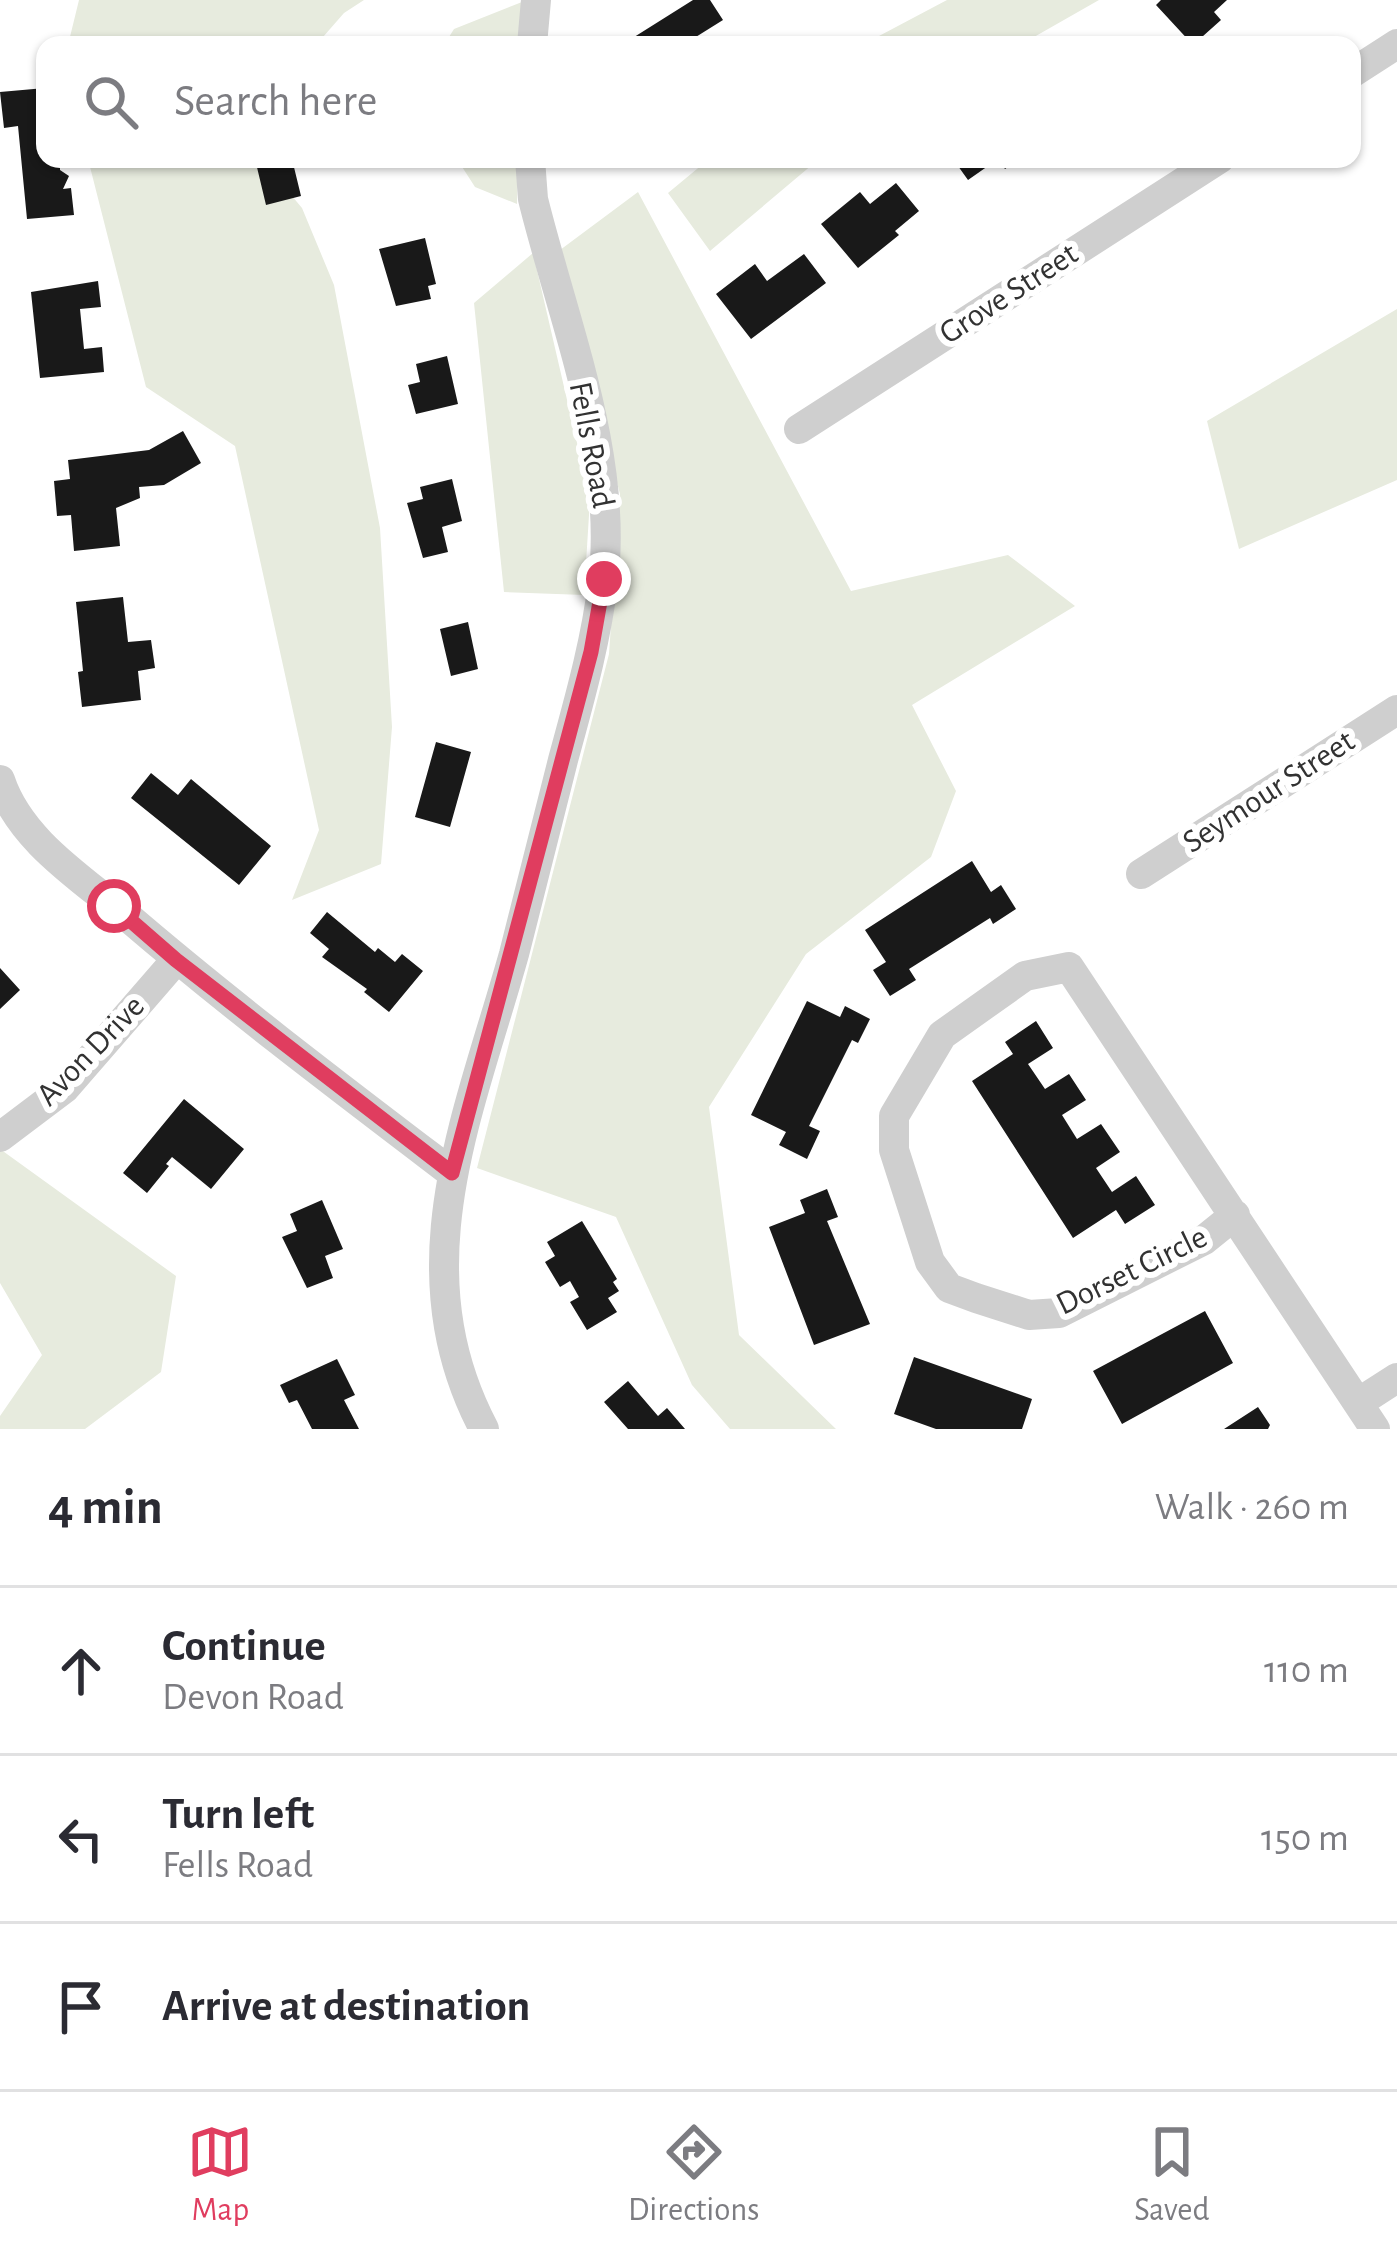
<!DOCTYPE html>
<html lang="en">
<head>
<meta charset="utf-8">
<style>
  body { margin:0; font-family:"Alegreya Sans",sans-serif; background:#f7f7f7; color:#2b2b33 }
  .stop { position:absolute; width:36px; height:36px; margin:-27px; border:9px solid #e03d5f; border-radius:50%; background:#fff }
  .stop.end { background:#e03d5f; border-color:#fff; box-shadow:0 3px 12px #0008 }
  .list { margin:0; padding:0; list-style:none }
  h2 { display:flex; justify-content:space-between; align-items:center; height:156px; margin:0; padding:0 48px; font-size:51px }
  h2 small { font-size:39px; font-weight:400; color:#7c7c81 }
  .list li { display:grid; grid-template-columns:78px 1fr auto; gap:36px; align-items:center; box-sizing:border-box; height:168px; padding:0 48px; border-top:3px solid #e1e1e2 }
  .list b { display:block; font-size:45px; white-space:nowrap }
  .list p { margin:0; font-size:39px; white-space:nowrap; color:#7c7c81 }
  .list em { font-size:39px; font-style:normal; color:#7c7c81 }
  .icon { flex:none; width:66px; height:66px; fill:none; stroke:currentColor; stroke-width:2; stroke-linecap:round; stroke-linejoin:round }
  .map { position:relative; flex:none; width:1397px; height:1429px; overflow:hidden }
  .search { position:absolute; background:#fff; box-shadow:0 3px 9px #0004; left:36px; right:36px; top:36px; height:132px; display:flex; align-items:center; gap:30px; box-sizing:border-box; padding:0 42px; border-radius:24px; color:#7c7c81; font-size:45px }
  .sheet { height:660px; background:#fff }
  nav { display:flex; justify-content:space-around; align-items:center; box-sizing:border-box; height:168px; border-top:3px solid #e1e1e2; background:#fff; font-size:33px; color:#7c7c81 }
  nav a { display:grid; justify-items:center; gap:6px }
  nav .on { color:#e03d5f }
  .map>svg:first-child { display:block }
</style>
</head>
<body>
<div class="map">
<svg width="1397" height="1429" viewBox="0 0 1397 1429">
  <rect width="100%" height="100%" fill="#fff"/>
  <!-- green -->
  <path fill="#e7ebde" d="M 79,0 L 364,0 L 344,13 L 316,45 L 68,45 Z
    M 947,0 L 1099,0 L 1020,45 L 862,45 Z
    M 522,2 L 521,45 L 444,45 L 454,29 Z
    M 88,159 L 261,159 L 302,208 L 334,285 L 380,528 L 392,727 L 381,864 L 292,900 L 319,830 L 235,446 L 146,387 Z
    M 457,159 L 518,159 L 517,204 L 475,187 Z
    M 709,159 L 819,159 L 710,251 L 668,193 Z
    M 638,192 L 851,591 L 1008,555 L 1075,606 L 912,705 L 956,791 L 931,857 L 806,954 L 709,1107 L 739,1335 L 836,1429 L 730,1429 L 692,1385 L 616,1217 L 477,1168 L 609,654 L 620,494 L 556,253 Z
    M 533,253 L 590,499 L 584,595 L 504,592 L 474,303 Z
    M 1397,309 L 1397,480 L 1239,549 L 1207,421 Z
    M 0,1149 L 176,1276 L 161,1372 L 85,1429 L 0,1429 L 0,1416 L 42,1355 L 0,1283 Z"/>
  <!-- building -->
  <path fill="#191919" d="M 693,0 L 710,0 L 723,20 L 683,45 L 635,45 L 631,39 Z
    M 1161,0 L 1227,0 L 1214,12 L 1221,20 L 1193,45 L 1156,5 Z
    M 360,36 L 361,45 L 335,45 L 334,41 Z
    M 45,88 L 45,159 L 67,159 L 60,164 L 60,170 L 69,176 L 63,189 L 71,188 L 74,215 L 27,219 L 18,126 L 4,128 L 0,92 Z
    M 255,159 L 292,159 L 301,196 L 266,205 Z
    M 953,159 L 1019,159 L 1005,169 L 998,159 L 968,180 Z
    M 896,183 L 919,211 L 895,231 L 899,235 L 858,268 L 821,224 L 860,192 L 870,204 Z
    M 425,238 L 436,284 L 428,286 L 431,299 L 396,306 L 379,249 Z
    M 804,254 L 826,283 L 751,339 L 716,294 L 755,264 L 767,281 Z
    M 98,281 L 101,307 L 80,309 L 84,349 L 102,347 L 104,372 L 40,378 L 31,292 Z
    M 447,356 L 458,404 L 416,414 L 408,385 L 420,382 L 416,364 Z
    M 183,431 L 201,463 L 164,485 L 139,487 L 140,498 L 116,508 L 120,546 L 74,551 L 71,515 L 57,516 L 54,481 L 70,479 L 68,460 L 149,450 Z
    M 452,479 L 462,521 L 442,527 L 448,552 L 423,558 L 407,503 L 423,499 L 420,487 Z
    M 123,597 L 128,642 L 151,640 L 155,668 L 138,671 L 141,700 L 82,707 L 78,672 L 83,671 L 76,602 Z
    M 468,622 L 478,669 L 451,676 L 440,629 Z
    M 436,742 L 471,752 L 450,827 L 415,817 Z
    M 151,773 L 178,795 L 191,779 L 271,846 L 239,885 L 131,798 Z
    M 972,861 L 991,892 L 1001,885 L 1016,909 L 993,924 L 990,918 L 909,969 L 916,980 L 890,996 L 873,970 L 886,962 L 865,930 Z
    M 327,912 L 375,952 L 378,948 L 395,962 L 402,954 L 423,971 L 389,1012 L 364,992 L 367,989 L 322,957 L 329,949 L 310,933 Z
    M 0,968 L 20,990 L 0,1009 Z
    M 807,1001 L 840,1017 L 845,1006 L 870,1019 L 858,1043 L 852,1040 L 809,1126 L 820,1131 L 807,1159 L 779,1145 L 786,1132 L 751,1115 Z
    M 1036,1021 L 1053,1048 L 1028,1064 L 1045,1089 L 1069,1074 L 1086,1100 L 1062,1115 L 1077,1139 L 1101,1124 L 1120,1152 L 1096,1168 L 1112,1192 L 1136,1176 L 1155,1205 L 1125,1224 L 1116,1210 L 1073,1238 L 972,1081 L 1013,1054 L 1005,1042 Z
    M 184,1099 L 244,1149 L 211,1189 L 172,1157 L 166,1164 L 169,1166 L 147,1193 L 123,1173 Z
    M 827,1189 L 838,1217 L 827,1221 L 870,1324 L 814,1345 L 769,1227 L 805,1213 L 800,1200 Z
    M 322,1200 L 343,1249 L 325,1256 L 333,1278 L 307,1288 L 282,1237 L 297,1231 L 290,1214 Z
    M 582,1221 L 617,1279 L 613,1282 L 619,1291 L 608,1298 L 617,1312 L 587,1330 L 570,1302 L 579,1297 L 570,1281 L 560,1287 L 545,1262 L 555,1256 L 547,1242 Z
    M 1205,1311 L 1233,1363 L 1122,1424 L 1093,1371 Z
    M 914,1357 L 1032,1399 L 1022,1429 L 936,1429 L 894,1414 Z
    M 337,1359 L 355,1395 L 344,1400 L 359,1429 L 312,1429 L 297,1400 L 289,1403 L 280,1385 Z
    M 628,1381 L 658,1416 L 667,1408 L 685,1429 L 628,1429 L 604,1402 Z
    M 1258,1407 L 1270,1425 L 1268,1429 L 1224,1429 Z"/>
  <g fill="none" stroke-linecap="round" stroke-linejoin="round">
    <!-- minor -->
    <path stroke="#cfcfcf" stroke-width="30" d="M 532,45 L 536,0
      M 1352,73 L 1397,44
      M 799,429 L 1219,159
      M 0,780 C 20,841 83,879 129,918 C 233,1007 343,1090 452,1173
      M 1141,874 L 1397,710
      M 0,1137 L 65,1088 L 176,960
      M 1235,1215 L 1204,1240 L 1059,1313 L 1029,1315 L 976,1298 L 949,1288 L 930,1262 L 894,1150 L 894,1116 L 942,1035 L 1025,976 L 1069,967 L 1375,1429
      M 1358,1403 L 1397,1378
      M 484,1429 C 399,1268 469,1115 514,954 C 531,889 547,824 563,760 C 579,701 596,642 603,582 C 619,457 563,321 533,199 L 530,159"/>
  </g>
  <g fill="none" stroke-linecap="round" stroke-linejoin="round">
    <!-- route -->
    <path stroke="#e03d5f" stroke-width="15" d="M 114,906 L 176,960 L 452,1173 L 591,652 L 604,579"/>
  </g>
  <g text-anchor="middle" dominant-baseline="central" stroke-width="12" stroke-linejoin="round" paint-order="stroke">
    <!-- street labels -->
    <g font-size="33" fill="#323232" stroke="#fff">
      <text transform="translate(1009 294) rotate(-33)">Grove Street</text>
      <text transform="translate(591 445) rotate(79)">Fells Road</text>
      <text transform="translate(1269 792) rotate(-33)">Seymour Street</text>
      <text transform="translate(91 1051) rotate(-46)">Avon Drive</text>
      <text transform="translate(1132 1271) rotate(-26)">Dorset Circle</text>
    </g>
  </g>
</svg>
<div class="stop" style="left:114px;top:906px"></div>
<div class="stop end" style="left:604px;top:579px"></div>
<div class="search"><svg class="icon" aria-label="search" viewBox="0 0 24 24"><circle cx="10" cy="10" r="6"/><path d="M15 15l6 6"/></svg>Search here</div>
</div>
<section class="sheet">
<h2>4 min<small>Walk · 260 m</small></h2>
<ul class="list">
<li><svg class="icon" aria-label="ahead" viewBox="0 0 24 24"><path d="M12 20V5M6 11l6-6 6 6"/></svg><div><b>Continue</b><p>Devon Road</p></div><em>110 m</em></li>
<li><svg class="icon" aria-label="left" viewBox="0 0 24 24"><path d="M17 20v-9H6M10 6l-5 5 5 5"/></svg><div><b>Turn left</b><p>Fells Road</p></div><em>150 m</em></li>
<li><svg class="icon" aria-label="arrive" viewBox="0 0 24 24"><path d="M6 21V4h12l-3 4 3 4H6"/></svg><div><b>Arrive at destination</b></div></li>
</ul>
</section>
<nav>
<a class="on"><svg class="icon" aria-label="map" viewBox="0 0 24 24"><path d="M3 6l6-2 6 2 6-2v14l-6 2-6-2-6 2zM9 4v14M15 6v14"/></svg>Map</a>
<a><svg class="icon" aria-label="directions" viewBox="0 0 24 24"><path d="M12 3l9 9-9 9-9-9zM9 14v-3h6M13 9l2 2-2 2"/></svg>Directions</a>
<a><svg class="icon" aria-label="saved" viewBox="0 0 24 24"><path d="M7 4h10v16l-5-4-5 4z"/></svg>Saved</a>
</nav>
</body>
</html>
